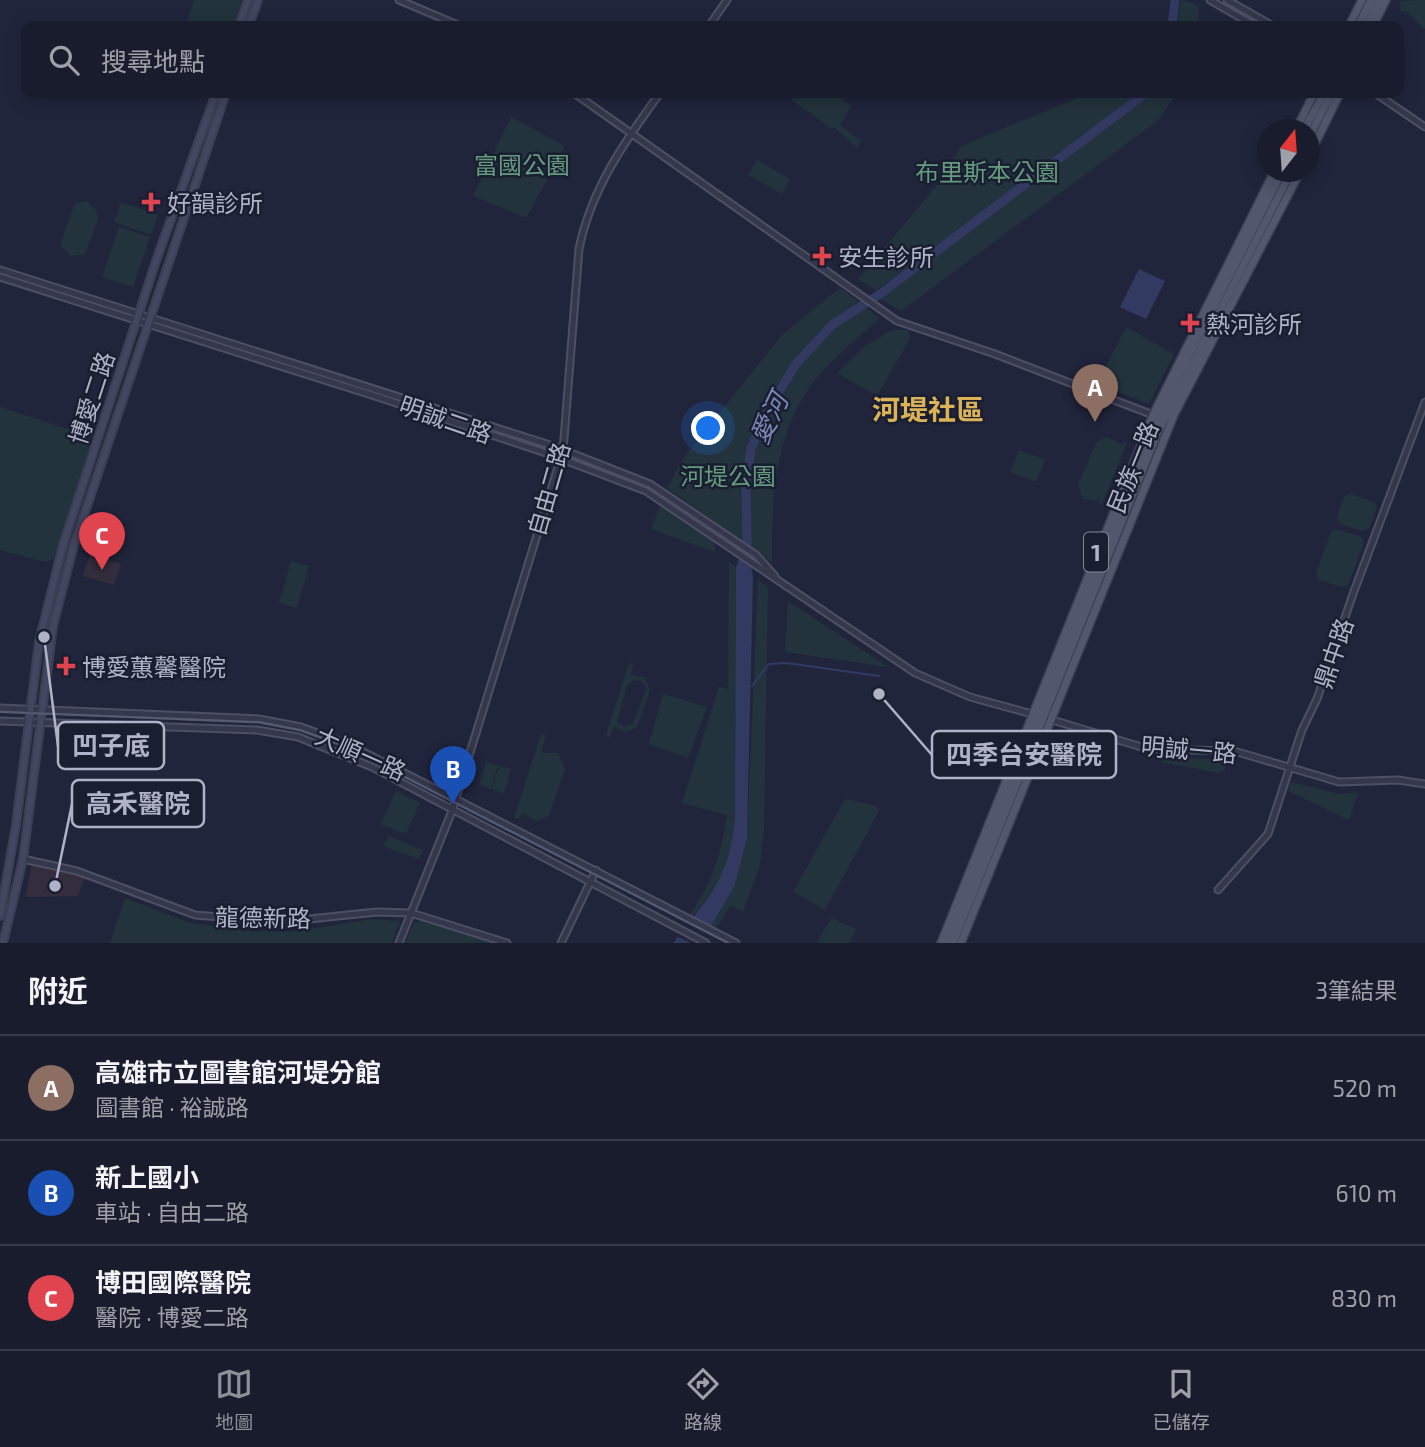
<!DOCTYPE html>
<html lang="zh-TW">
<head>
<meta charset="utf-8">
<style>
  body { margin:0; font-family:"Exo 2","Noto Sans TC",sans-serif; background:#262939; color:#f1f3f6 }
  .compass { position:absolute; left:1257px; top:119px; width:63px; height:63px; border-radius:50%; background:#191c2d; box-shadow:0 4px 18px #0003; rotate:17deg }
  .you { position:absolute; left:709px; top:429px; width:24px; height:24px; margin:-18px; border:5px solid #fff; border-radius:50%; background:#1a73e8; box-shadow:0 0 0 10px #1a73e833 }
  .badge { display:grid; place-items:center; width:46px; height:46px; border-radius:50%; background:#8c9099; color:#fff; font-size:23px; font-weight:700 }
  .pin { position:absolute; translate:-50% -58px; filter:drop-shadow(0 2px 4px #0008) }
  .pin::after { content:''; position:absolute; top:37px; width:24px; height:21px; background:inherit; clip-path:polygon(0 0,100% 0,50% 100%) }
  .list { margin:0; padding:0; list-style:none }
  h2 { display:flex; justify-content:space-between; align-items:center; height:91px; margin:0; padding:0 28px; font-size:30px }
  h2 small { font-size:23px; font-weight:400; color:#9fa1aa }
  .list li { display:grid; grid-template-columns:46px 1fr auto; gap:21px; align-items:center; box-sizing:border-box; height:105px; padding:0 28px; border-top:2px solid #373a49 }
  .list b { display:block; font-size:26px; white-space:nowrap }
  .list p { margin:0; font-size:23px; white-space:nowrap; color:#9fa1aa }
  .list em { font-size:23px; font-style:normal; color:#9fa1aa }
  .icon { flex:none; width:38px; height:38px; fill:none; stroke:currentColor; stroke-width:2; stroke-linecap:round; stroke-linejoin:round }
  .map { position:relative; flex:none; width:1425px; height:943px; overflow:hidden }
  .search { position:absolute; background:#191c2d; box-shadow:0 4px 18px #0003; left:21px; right:21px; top:21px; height:77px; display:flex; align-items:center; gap:18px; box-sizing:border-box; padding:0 24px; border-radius:14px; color:#9fa1aa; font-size:26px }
  .sheet { height:406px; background:#191c2d }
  nav { display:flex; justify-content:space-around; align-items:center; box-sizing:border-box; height:98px; border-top:2px solid #373a49; background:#191c2d; font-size:19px; color:#9fa1aa }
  nav a { display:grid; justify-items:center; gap:4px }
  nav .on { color:#8c9099 }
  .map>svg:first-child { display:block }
</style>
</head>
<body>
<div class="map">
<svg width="1425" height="943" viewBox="0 0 1425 943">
  <rect width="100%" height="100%" fill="#21253c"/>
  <!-- medical -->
  <path fill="#332d3d" d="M 90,554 L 121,564 L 114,585 L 83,576 Z
    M 39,864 L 85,877 L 78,896 L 26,897 L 31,867 Z"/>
  <!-- green -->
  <path fill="#23333d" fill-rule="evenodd" d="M 194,0 L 242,0 L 234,26 L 186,26 Z
    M 1181,0 L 1199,5 L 1198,26 L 1177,26 Z
    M 1425,0 L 1425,29 L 1407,12 L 1401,11 L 1400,1 Z
    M 796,93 L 833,93 L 851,106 L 840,125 L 861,140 L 857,148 L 834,127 L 832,129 L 792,100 Z
    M 1090,93 L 1137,93 L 1118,112 L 1006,198 L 876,290 L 858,279 L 940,182 L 961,146 Z
    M 1151,93 L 1177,93 L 1158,120 L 1145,130 L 901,311 L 879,298 Z
    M 511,117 L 563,145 L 564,149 L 526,218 L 473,196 Z
    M 757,160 L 790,179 L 782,194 L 748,175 Z
    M 87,201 L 96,210 L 98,219 L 85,254 L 71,256 L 60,245 L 75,203 Z
    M 121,202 L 158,215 L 151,235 L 114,222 Z
    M 119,227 L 150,237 L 133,287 L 102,277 Z
    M 840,288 L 880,318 C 860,336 838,354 820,374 C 774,427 772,496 772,563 L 667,488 L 684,457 L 782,335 Z
    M 1126,327 L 1174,354 L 1149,404 L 1097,384 Z
    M 892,330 L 908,330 L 910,338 L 877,396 L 837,373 L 865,346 Z
    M 0,407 L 88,436 L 92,445 L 53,560 L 45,562 L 0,550 Z
    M 1107,437 L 1122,445 L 1123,442 L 1127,443 L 1101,506 L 1099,501 L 1083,499 L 1078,485 L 1096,443 Z
    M 1019,450 L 1045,460 L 1036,482 L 1010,472 Z
    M 1349,494 L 1374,502 L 1377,507 L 1369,528 L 1363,531 L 1340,524 L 1337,518 L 1344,497 Z
    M 661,504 L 715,541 L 715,552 L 651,529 Z
    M 1336,529 L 1361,537 L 1364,542 L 1348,585 L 1341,587 L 1317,579 L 1316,573 L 1331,532 Z
    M 291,561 L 309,566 L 297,608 L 279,603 Z
    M 729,562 L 736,567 L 735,818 C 729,865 725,880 693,916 L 690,915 C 713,879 721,856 727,815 L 682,803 L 719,687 L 728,689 Z
    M 758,580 L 768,587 L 764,831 L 760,865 L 743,912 L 731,905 L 715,930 L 710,928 L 735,885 L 747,838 Z
    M 788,601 L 888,667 L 785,652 Z
    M 629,663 L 634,664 L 630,675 L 644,677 L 650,690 L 637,727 L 625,732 L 614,726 L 610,737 L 606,735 ZM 636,679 L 644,684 L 646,690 L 633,723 L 625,727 L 617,722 L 627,685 Z
    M 663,694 L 707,707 L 688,758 L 649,744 Z
    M 541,734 L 546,735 L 541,753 L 558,753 L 565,769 L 549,816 L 536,821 L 522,813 L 519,819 L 514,818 Z
    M 1162,756 L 1225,760 L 1225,770 L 1219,773 L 1161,762 Z
    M 486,762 L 498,765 L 491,789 L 479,785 Z
    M 499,766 L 511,769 L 504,793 L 492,789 Z
    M 1291,782 L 1339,794 L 1358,793 L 1349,820 L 1288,791 Z
    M 396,791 L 420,803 L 406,834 L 381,824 Z
    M 845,799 L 876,806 L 879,811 L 825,910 L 793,892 Z
    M 388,836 L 423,850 L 419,859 L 383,846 Z
    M 125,898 L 190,923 L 252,931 L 290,932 L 372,919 L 400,921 L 392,943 L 110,943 Z
    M 831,918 L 856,929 L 850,943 L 817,943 Z
    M 423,919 L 501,943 L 405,943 L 413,924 Z"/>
  <!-- water -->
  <path fill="#323a62" d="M 1139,269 L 1165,281 L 1146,319 L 1120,307 Z
    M 747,537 L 753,578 L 747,838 L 735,885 L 713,923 L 696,943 L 673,943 C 711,894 728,882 735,818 L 736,567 Z"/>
  <!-- pier -->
  <path fill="#21253c" d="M 690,916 L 712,928 L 700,943 L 691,943 L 676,936 Z"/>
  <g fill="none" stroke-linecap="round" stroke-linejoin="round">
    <!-- stream -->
    <path stroke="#323a62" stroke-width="2" d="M 752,686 L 769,664 L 787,663 L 879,676"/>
    <!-- river -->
    <path stroke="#323a62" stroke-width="9" d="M 1172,26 L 1175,0
      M 747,547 L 746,484 L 751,449 L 763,418 L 796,364 L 832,325 L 880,294 L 1146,93"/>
    <!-- tertiary casing -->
    <g stroke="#4d5064" stroke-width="9">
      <path id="tertiary" d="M 399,0 L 460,26
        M 1210,0 L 1255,26
        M 1227,0 L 1273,26
        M 709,26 L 727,0
        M 574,93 L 897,321 L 995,354 L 1153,415
        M 1375,93 L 1425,127
        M 0,270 L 553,446 L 650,484 L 756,555 L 775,576
        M 0,277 L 381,398 L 546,453 L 646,491 L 915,673 L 970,697 L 1036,715
        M 0,708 L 259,719 L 301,727 L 350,745 L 736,943
        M 1049,719 L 1148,749 L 1234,751 L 1339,782 L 1398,780 L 1425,784
        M 0,721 L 257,730 L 298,737 L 372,767 L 706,943
        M 23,859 L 77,871 L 195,915 L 280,922 L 377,912 L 411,913 L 507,943
        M 1218,890 L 1268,834 L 1302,730 L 1317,699 L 1353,594 L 1425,402
        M 399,943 L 452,811 L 563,451 L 579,249 C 591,189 625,141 660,93
        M 561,943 L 596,870"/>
    </g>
    <!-- secondary casing -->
    <g stroke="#3b3f52" stroke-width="10">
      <path id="secondary" d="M 239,26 L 248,0
        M 249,26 L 258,0
        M 0,916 L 16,825 L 39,642 L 63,545 L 156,261 L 216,93
        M 3,943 L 23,859 L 53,626 L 73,548 L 226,93"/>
    </g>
    <!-- primary casing -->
    <g stroke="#3b3f52" stroke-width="10">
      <path id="primary" d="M 1349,26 L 1362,0
        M 1358,26 L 1371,0
        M 1366,26 L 1379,0
        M 1373,26 L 1386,0
        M 1296,130 L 1314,93
        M 1304,130 L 1324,93
        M 1310,135 L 1332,93
        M 1310,154 L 1340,93
        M 941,943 L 1153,415 L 1274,172
        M 947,943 L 1158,417 L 1282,172
        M 953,943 L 1157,434 L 1291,172
        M 961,943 L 1174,415 L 1300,172"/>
    </g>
    <!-- tertiary -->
    <use href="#tertiary" stroke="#35384c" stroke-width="5"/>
    <!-- secondary -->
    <use href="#secondary" stroke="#424660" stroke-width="6"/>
    <!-- primary -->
    <use href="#primary" stroke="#52576d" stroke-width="7"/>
    <!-- tram -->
    <path stroke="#565b74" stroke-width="2" d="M 0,712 L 259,722 L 300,730 L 343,745 L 728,943"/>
  </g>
  <!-- markers -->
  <g fill="#e0444e" stroke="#1a1e31" stroke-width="2.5">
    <path d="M147.5 191.5h7v7h7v7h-7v7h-7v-7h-7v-7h7z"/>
    <path d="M818.5 245.5h7v7h7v7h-7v7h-7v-7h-7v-7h7z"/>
    <path d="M1186.5 312.5h7v7h7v7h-7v7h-7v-7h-7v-7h7z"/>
    <path d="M62.5 655.5h7v7h7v7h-7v7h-7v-7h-7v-7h7z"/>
  </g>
  <g text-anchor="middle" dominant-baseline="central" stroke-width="5" stroke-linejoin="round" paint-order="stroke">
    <!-- shield labels -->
    <rect fill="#1a1e31" stroke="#83869b" stroke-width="2" x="1084" y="532.5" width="24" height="39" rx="5"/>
    <g font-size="23" font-weight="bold" fill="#b0b3c8">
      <text x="1096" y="552">1</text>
    </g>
    <!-- park labels -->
    <g font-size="24" fill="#659b7f" stroke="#1a1e31">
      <text x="522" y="164">富國公園</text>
      <text x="987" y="171">布里斯本公園</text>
      <text x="728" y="475">河堤公園</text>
    </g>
    <!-- poi labels -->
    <g font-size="24" fill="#b0b3c8" stroke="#1a1e31" text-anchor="start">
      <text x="167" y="202">好韻診所</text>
      <text x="838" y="256">安生診所</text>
      <text x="1206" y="323">熱河診所</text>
      <text x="82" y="666">博愛蕙馨醫院</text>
    </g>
    <!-- street labels -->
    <g font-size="24" fill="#b0b3c8" stroke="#1a1e31">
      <text transform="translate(91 398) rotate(-72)">博愛二路</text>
      <text transform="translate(446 419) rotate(19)">明誠二路</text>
      <text transform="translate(1132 467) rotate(-68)">民族一路</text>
      <text transform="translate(548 489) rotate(-74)">自由二路</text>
      <text transform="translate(1333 653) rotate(-71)">鼎中路</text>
      <text transform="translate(1189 749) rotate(5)">明誠一路</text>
      <text transform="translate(361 753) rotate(24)">大順一路</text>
      <text transform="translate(263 917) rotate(1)">龍德新路</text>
    </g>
    <!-- water labels -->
    <g font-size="26" font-style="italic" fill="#7d87b7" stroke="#1a1e31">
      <text transform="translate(768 418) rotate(-64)">愛河</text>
    </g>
    <!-- quarter labels -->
    <g font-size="28" font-weight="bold" fill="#dbb258" stroke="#1a1e31">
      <text x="928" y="409">河堤社區</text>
    </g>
  </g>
  <!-- callouts -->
  <path fill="none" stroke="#b0b3c8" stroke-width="2.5" d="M44 637L58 746M879 694L932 755M55 886L72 804"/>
  <g fill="#b0b3c8" stroke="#1a1e31" stroke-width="2.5">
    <circle cx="44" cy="637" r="7"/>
    <circle cx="879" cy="694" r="7"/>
    <circle cx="55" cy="886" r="7"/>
  </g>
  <g fill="#1a1e31" stroke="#b0b3c8" stroke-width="2.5">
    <rect x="58" y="722" width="106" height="47" rx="7"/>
    <rect x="932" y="731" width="184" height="47" rx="7"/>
    <rect x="72" y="780" width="132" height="47" rx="7"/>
  </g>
  <g font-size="26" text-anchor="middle" font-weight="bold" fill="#b0b3c8">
    <text x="111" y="755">凹子底</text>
    <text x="1024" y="764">四季台安醫院</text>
    <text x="138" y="813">高禾醫院</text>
  </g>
</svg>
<svg class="compass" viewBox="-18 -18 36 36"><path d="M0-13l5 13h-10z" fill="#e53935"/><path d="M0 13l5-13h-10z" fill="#9fa1aa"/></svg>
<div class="you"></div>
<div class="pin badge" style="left:1095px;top:422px;background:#8d6e63">A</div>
<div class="pin badge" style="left:453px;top:804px;background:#1a4fb4">B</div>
<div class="pin badge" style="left:102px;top:570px;background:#e0444e">C</div>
<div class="search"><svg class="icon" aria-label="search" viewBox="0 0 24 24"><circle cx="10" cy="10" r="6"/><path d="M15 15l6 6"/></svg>搜尋地點</div>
</div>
<section class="sheet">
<h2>附近<small>3筆結果</small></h2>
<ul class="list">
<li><span class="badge" style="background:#8d6e63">A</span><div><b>高雄市立圖書館河堤分館</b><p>圖書館 · 裕誠路</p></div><em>520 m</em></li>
<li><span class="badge" style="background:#1a4fb4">B</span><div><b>新上國小</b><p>車站 · 自由二路</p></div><em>610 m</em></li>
<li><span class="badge" style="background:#e0444e">C</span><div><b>博田國際醫院</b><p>醫院 · 博愛二路</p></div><em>830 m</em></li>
</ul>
</section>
<nav>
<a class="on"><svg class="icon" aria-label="map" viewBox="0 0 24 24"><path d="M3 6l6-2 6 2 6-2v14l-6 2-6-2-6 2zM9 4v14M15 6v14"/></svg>地圖</a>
<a><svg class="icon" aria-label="directions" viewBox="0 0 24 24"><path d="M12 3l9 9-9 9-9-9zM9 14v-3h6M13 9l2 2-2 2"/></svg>路線</a>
<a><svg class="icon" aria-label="saved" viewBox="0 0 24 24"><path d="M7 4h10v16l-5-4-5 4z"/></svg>已儲存</a>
</nav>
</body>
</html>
